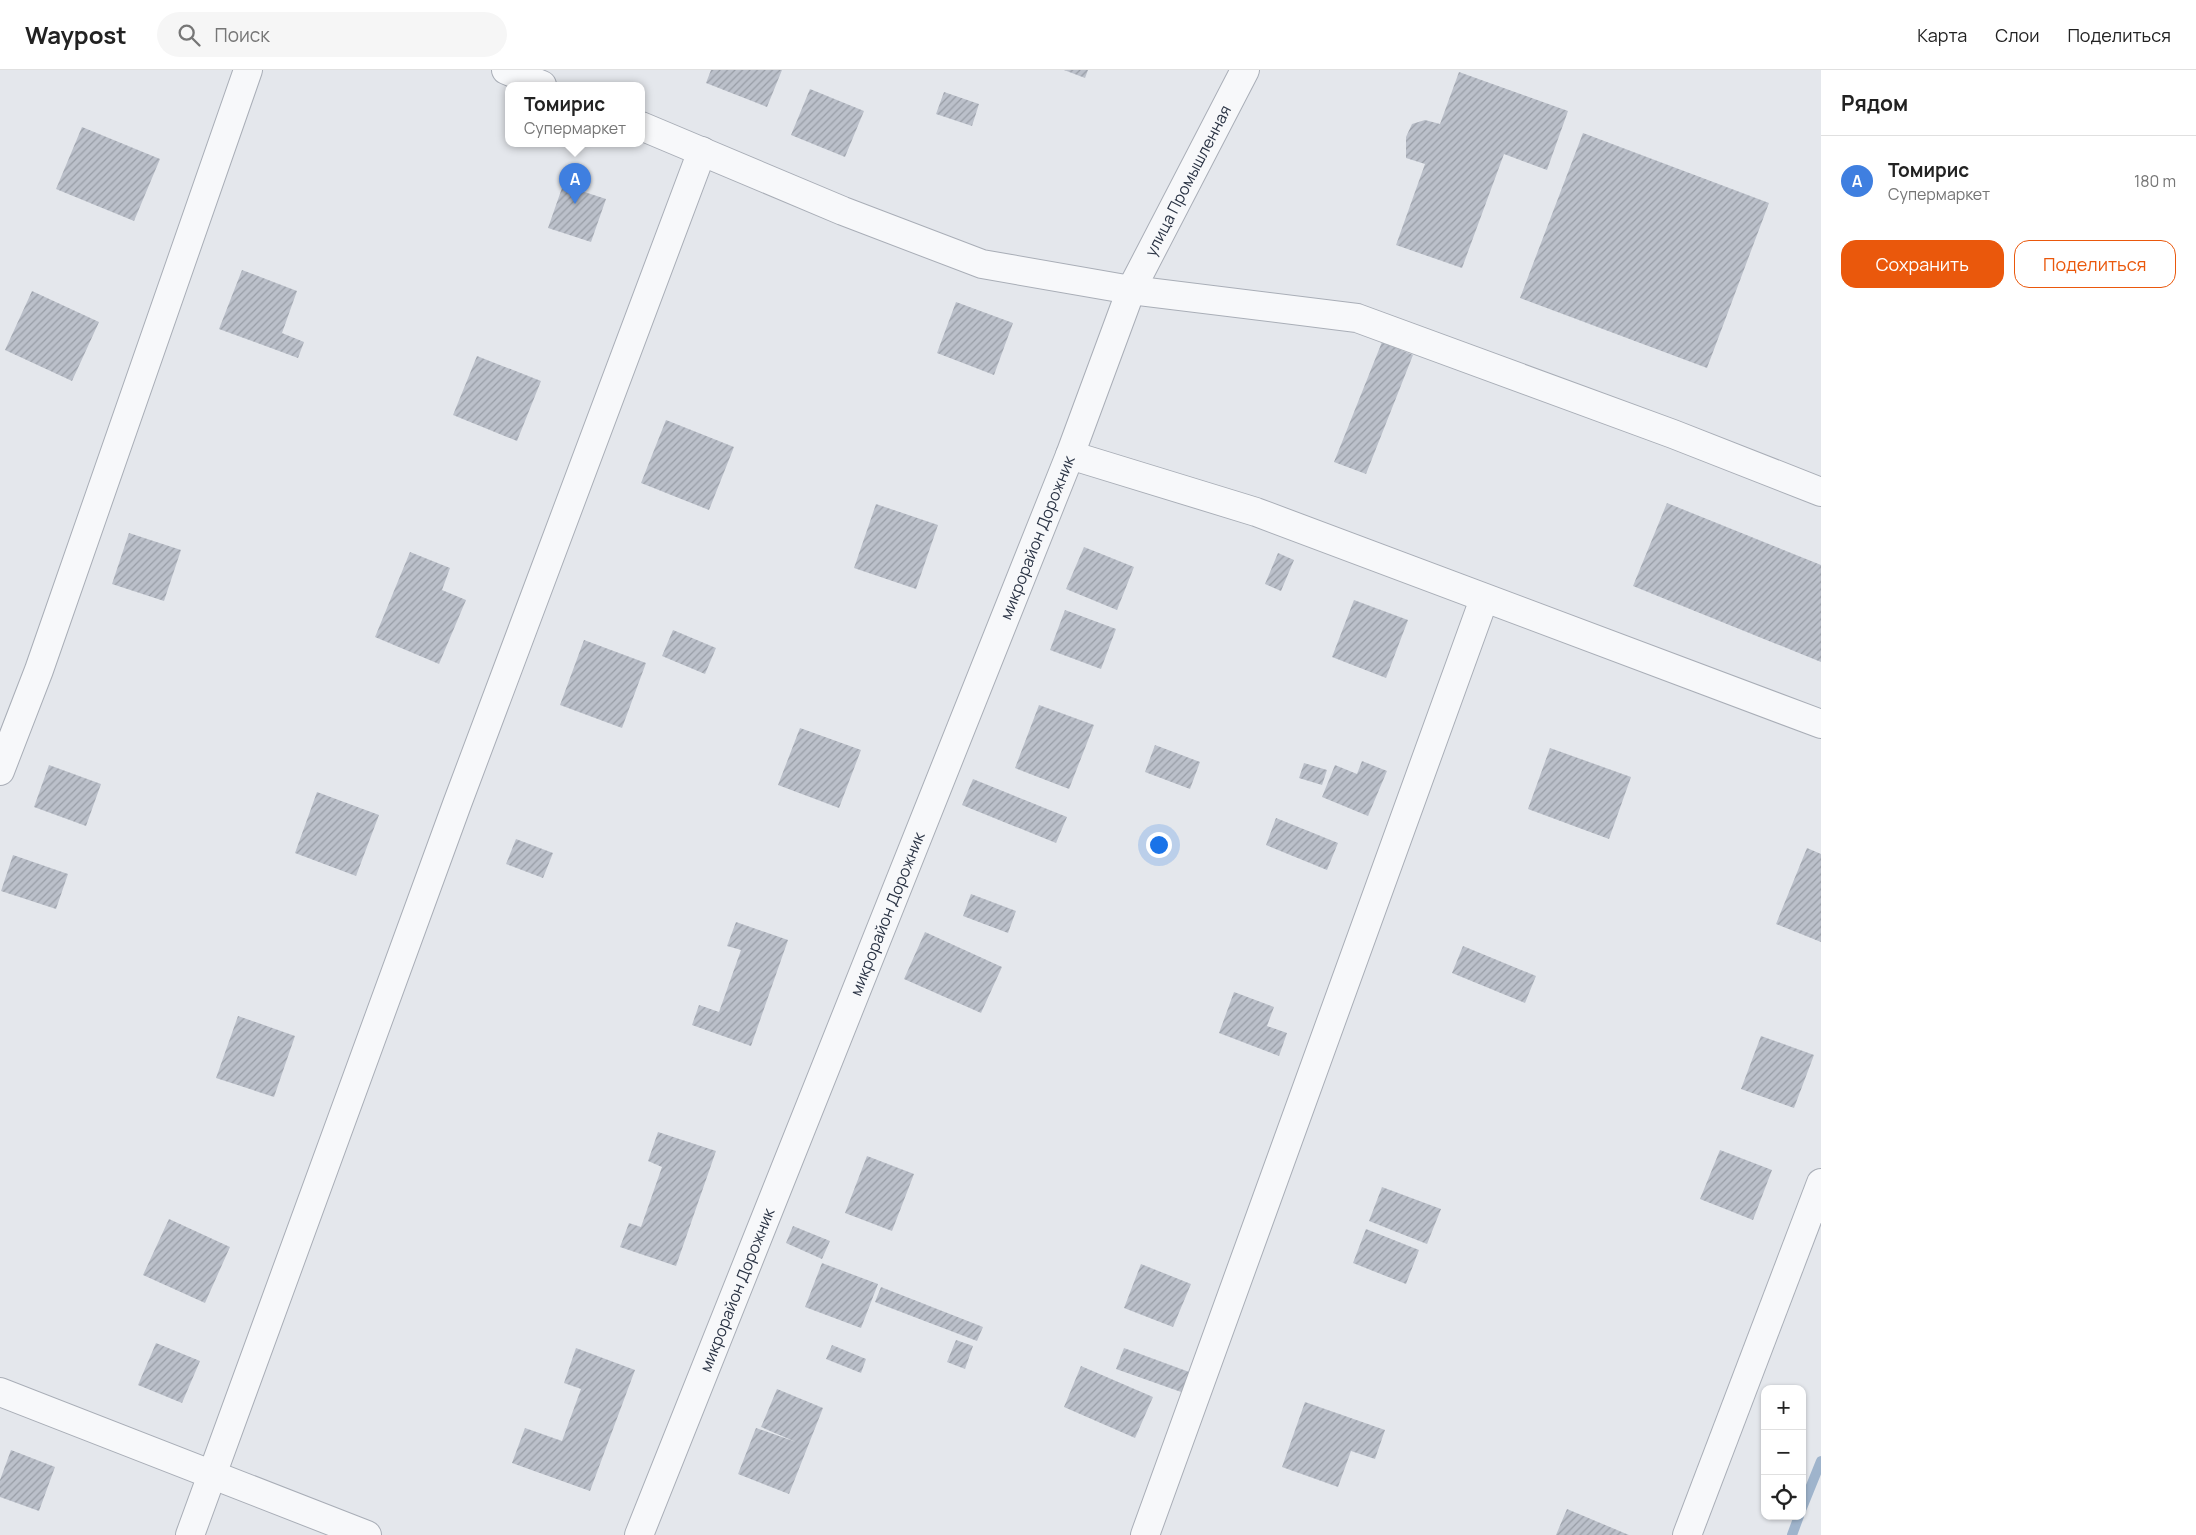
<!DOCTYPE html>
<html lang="ru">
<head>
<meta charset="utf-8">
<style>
  body { margin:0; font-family:Manrope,sans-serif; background:#f6f6f6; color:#222 }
  .controls { position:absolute; right:15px; bottom:15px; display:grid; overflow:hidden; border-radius:10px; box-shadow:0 1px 4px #0004 }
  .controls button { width:45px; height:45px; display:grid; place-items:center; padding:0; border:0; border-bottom:1px solid #e0e0e0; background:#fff; color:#222; font:25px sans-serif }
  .you { position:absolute; left:1158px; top:774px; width:18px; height:18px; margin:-12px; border:4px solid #fff; border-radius:50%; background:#1a73e8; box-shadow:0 0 0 8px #1a73e833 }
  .badge { display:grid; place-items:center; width:32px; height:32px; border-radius:50%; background:#ea580c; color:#fff; font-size:16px; font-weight:700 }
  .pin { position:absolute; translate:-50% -41px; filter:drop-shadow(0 1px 2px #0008) }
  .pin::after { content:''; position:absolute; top:26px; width:18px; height:15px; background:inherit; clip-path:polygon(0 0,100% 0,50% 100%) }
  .popup { position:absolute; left:505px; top:12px; width:140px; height:65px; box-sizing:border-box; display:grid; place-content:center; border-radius:10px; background:#fff; filter:drop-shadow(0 1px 4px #0005); font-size:16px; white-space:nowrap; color:#767676 }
  .popup b { font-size:19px; color:#222 }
  .popup::after { content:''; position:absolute; left:50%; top:100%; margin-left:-10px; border:10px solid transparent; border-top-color:#fff }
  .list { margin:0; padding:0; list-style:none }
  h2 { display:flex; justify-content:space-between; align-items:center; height:65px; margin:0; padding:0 20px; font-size:21px }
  h2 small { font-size:16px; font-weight:400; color:#767676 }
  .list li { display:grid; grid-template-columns:32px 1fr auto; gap:15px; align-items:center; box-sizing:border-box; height:90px; padding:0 20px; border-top:1px solid #e0e0e0 }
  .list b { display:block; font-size:19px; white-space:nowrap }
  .list p { margin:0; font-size:16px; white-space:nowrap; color:#767676 }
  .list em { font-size:16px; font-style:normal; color:#767676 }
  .actions { display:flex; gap:10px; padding:15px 20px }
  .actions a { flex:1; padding:11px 0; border:1px solid #ea580c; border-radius:15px; text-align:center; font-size:18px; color:#ea580c }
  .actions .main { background:#ea580c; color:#fff }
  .icon { flex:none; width:28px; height:28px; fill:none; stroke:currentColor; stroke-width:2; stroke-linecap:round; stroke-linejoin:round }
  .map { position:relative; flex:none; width:1821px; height:1465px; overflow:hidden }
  header { display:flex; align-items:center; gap:30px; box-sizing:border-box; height:70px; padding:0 25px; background:#fff; border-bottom:1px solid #e0e0e0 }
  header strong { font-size:24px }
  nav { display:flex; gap:28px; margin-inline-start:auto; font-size:18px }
  .search { width:350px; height:45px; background:#f6f6f6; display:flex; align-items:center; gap:12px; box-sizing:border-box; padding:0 18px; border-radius:28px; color:#767676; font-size:19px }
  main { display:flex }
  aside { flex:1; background:#fff }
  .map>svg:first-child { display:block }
</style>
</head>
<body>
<header>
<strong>Waypost</strong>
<div class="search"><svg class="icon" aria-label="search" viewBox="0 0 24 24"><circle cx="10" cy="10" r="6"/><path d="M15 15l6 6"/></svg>Поиск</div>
<nav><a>Карта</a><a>Слои</a><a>Поделиться</a></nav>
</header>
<main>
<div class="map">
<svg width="1821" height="1465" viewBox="0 0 1821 1465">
  <defs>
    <pattern id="building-hatch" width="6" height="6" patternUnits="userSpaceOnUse" patternTransform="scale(1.25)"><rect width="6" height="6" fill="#bbc0ca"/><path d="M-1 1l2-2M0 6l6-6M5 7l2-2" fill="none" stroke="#989da6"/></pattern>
  </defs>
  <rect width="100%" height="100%" fill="#e4e7ec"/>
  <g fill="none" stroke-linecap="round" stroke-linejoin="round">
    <!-- stream -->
    <path stroke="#9fb4cc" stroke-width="10" d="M 1802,1438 L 1821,1391
      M 1792,1465 L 1799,1446"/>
  </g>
  <!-- building -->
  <path fill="url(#building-hatch)" d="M 711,0 L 782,0 L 767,37 L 706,13 Z
    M 1064,0 L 1088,0 L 1085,8 Z
    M 1459,2 L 1568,41 L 1547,100 L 1504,84 L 1462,198 L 1396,175 L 1425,94 L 1406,88 L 1406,67 L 1412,54 L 1425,50 L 1440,54 Z
    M 810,19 L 864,41 L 845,87 L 791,65 Z
    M 944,22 L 979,34 L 972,56 L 936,44 Z
    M 82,57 L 160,89 L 134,151 L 56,119 Z
    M 1583,63 L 1769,133 L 1707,298 L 1520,228 Z
    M 563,115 L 606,129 L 591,172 L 548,158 Z
    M 242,200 L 297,221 L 282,263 L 304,272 L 298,288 L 219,259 Z
    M 32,221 L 99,252 L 72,311 L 5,280 Z
    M 956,232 L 1013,253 L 994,305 L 937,283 Z
    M 1382,272 L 1413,285 L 1366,404 L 1334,392 Z
    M 477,286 L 541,311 L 517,371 L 453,345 Z
    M 666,350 L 734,377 L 709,440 L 641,413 Z
    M 1667,433 L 1821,495 L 1821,592 L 1633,516 Z
    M 876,434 L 938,455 L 916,519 L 854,498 Z
    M 129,463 L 181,480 L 164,531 L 112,514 Z
    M 1084,477 L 1134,497 L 1117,540 L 1066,519 Z
    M 410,482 L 450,498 L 442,520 L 466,530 L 439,594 L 375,567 Z
    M 1278,483 L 1294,490 L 1281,521 L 1265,514 Z
    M 1354,530 L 1408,550 L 1386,608 L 1332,587 Z
    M 1065,540 L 1116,559 L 1101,599 L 1050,580 Z
    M 673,560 L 716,578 L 705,604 L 662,586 Z
    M 584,570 L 646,593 L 622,658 L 560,635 Z
    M 1039,635 L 1094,655 L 1069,719 L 1015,698 Z
    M 800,658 L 861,680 L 839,738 L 778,715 Z
    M 1155,675 L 1200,692 L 1190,719 L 1145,702 Z
    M 1550,678 L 1631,707 L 1609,769 L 1528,739 Z
    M 1362,691 L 1387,701 L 1368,746 L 1322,727 L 1335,695 L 1357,704 Z
    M 1304,693 L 1327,700 L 1322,715 L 1299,708 Z
    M 49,695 L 101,714 L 86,756 L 34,737 Z
    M 973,709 L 1067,747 L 1056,773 L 962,735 Z
    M 317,722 L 379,745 L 356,806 L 295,783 Z
    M 1276,748 L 1338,773 L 1327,800 L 1266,775 Z
    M 516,769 L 553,783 L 543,808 L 506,794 Z
    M 1807,778 L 1821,784 L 1821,872 L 1776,854 Z
    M 13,785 L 68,804 L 56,839 L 1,821 Z
    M 971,824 L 1016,841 L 1008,863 L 963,846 Z
    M 736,852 L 788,870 L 751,976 L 692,955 L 699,935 L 719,942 L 741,880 L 727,876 Z
    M 925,862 L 1002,897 L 981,943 L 904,909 Z
    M 1463,876 L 1536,906 L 1525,933 L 1452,903 Z
    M 1234,922 L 1274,937 L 1267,956 L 1287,963 L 1279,986 L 1219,963 Z
    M 238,946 L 295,966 L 274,1027 L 216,1008 Z
    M 1761,966 L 1814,985 L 1794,1038 L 1741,1019 Z
    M 658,1062 L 716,1081 L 676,1196 L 620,1177 L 629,1153 L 641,1157 L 662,1097 L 648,1091 Z
    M 1720,1080 L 1772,1100 L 1753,1150 L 1700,1129 Z
    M 867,1086 L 914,1104 L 892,1161 L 845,1143 Z
    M 1382,1117 L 1441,1139 L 1427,1174 L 1369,1151 Z
    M 169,1149 L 230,1177 L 205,1233 L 143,1205 Z
    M 793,1156 L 830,1171 L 822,1189 L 786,1173 Z
    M 1366,1159 L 1419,1180 L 1406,1214 L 1353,1193 Z
    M 822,1193 L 878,1214 L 861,1258 L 805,1237 Z
    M 1141,1194 L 1191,1214 L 1173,1257 L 1124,1238 Z
    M 881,1217 L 983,1257 L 977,1271 L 875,1232 Z
    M 956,1270 L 973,1276 L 965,1299 L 947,1292 Z
    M 156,1273 L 200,1291 L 182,1333 L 138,1315 Z
    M 832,1275 L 866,1289 L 861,1303 L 826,1289 Z
    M 576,1278 L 635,1300 L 590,1421 L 512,1393 L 525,1358 L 562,1371 L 581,1319 L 564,1313 Z
    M 1124,1278 L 1192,1303 L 1184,1323 L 1116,1299 Z
    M 1081,1296 L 1153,1327 L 1135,1368 L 1064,1337 Z
    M 777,1319 L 823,1338 L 789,1424 L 738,1404 L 756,1358 L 796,1372 L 761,1357 Z
    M 1305,1332 L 1385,1360 L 1375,1389 L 1351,1381 L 1338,1417 L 1282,1397 Z
    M 11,1380 L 55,1397 L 39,1441 L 0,1427 L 0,1410 Z
    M 1567,1439 L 1629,1465 L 1556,1465 Z"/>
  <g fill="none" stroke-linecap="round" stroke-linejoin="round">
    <!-- minor casing -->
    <g stroke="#a9aeb7" stroke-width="30">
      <g id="minor">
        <path d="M 506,0 L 542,15"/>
        <path d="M 641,56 L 843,141 L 982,194 L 1131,220 L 1357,248 L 1673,364 L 1821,422"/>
        <path d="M 1070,385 L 1256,442 L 1821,654"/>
        <path d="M 0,701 L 39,600 L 248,0"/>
        <path d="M 0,1322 L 367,1465"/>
        <path d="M 190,1465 L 457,734 L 702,81"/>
        <path id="s1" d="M 639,1465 L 1070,385 L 1131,220 L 1245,0"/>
        <path d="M 1145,1465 L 1484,529"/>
        <path d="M 1687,1465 L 1821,1113"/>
      </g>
    </g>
    <!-- minor -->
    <use href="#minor" stroke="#f7f8fa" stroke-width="28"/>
  </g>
  <g text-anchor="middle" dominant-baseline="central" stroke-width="4" stroke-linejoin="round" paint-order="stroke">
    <!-- street labels -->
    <g font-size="16" fill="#2b3445" stroke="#f4f6f9">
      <text stroke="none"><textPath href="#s1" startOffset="1462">улица Промышленная</textPath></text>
      <text stroke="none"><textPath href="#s1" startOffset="1074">микрорайон Дорожник</textPath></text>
      <text stroke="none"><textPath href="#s1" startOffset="669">микрорайон Дорожник</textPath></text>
      <text stroke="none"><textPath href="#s1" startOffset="264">микрорайон Дорожник</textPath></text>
    </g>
  </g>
</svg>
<div class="controls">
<button>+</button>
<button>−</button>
<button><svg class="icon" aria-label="locate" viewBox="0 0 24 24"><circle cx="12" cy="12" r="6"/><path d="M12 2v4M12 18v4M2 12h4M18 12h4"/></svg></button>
</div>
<div class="you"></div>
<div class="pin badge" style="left:575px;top:134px;background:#3f7fe0">A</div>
<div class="popup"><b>Томирис</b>Супермаркет</div>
</div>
<aside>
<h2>Рядом<small></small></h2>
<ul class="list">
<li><span class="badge" style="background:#3f7fe0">A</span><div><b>Томирис</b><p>Супермаркет</p></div><em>180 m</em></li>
</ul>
<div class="actions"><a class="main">Сохранить</a><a>Поделиться</a></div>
</aside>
</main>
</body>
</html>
